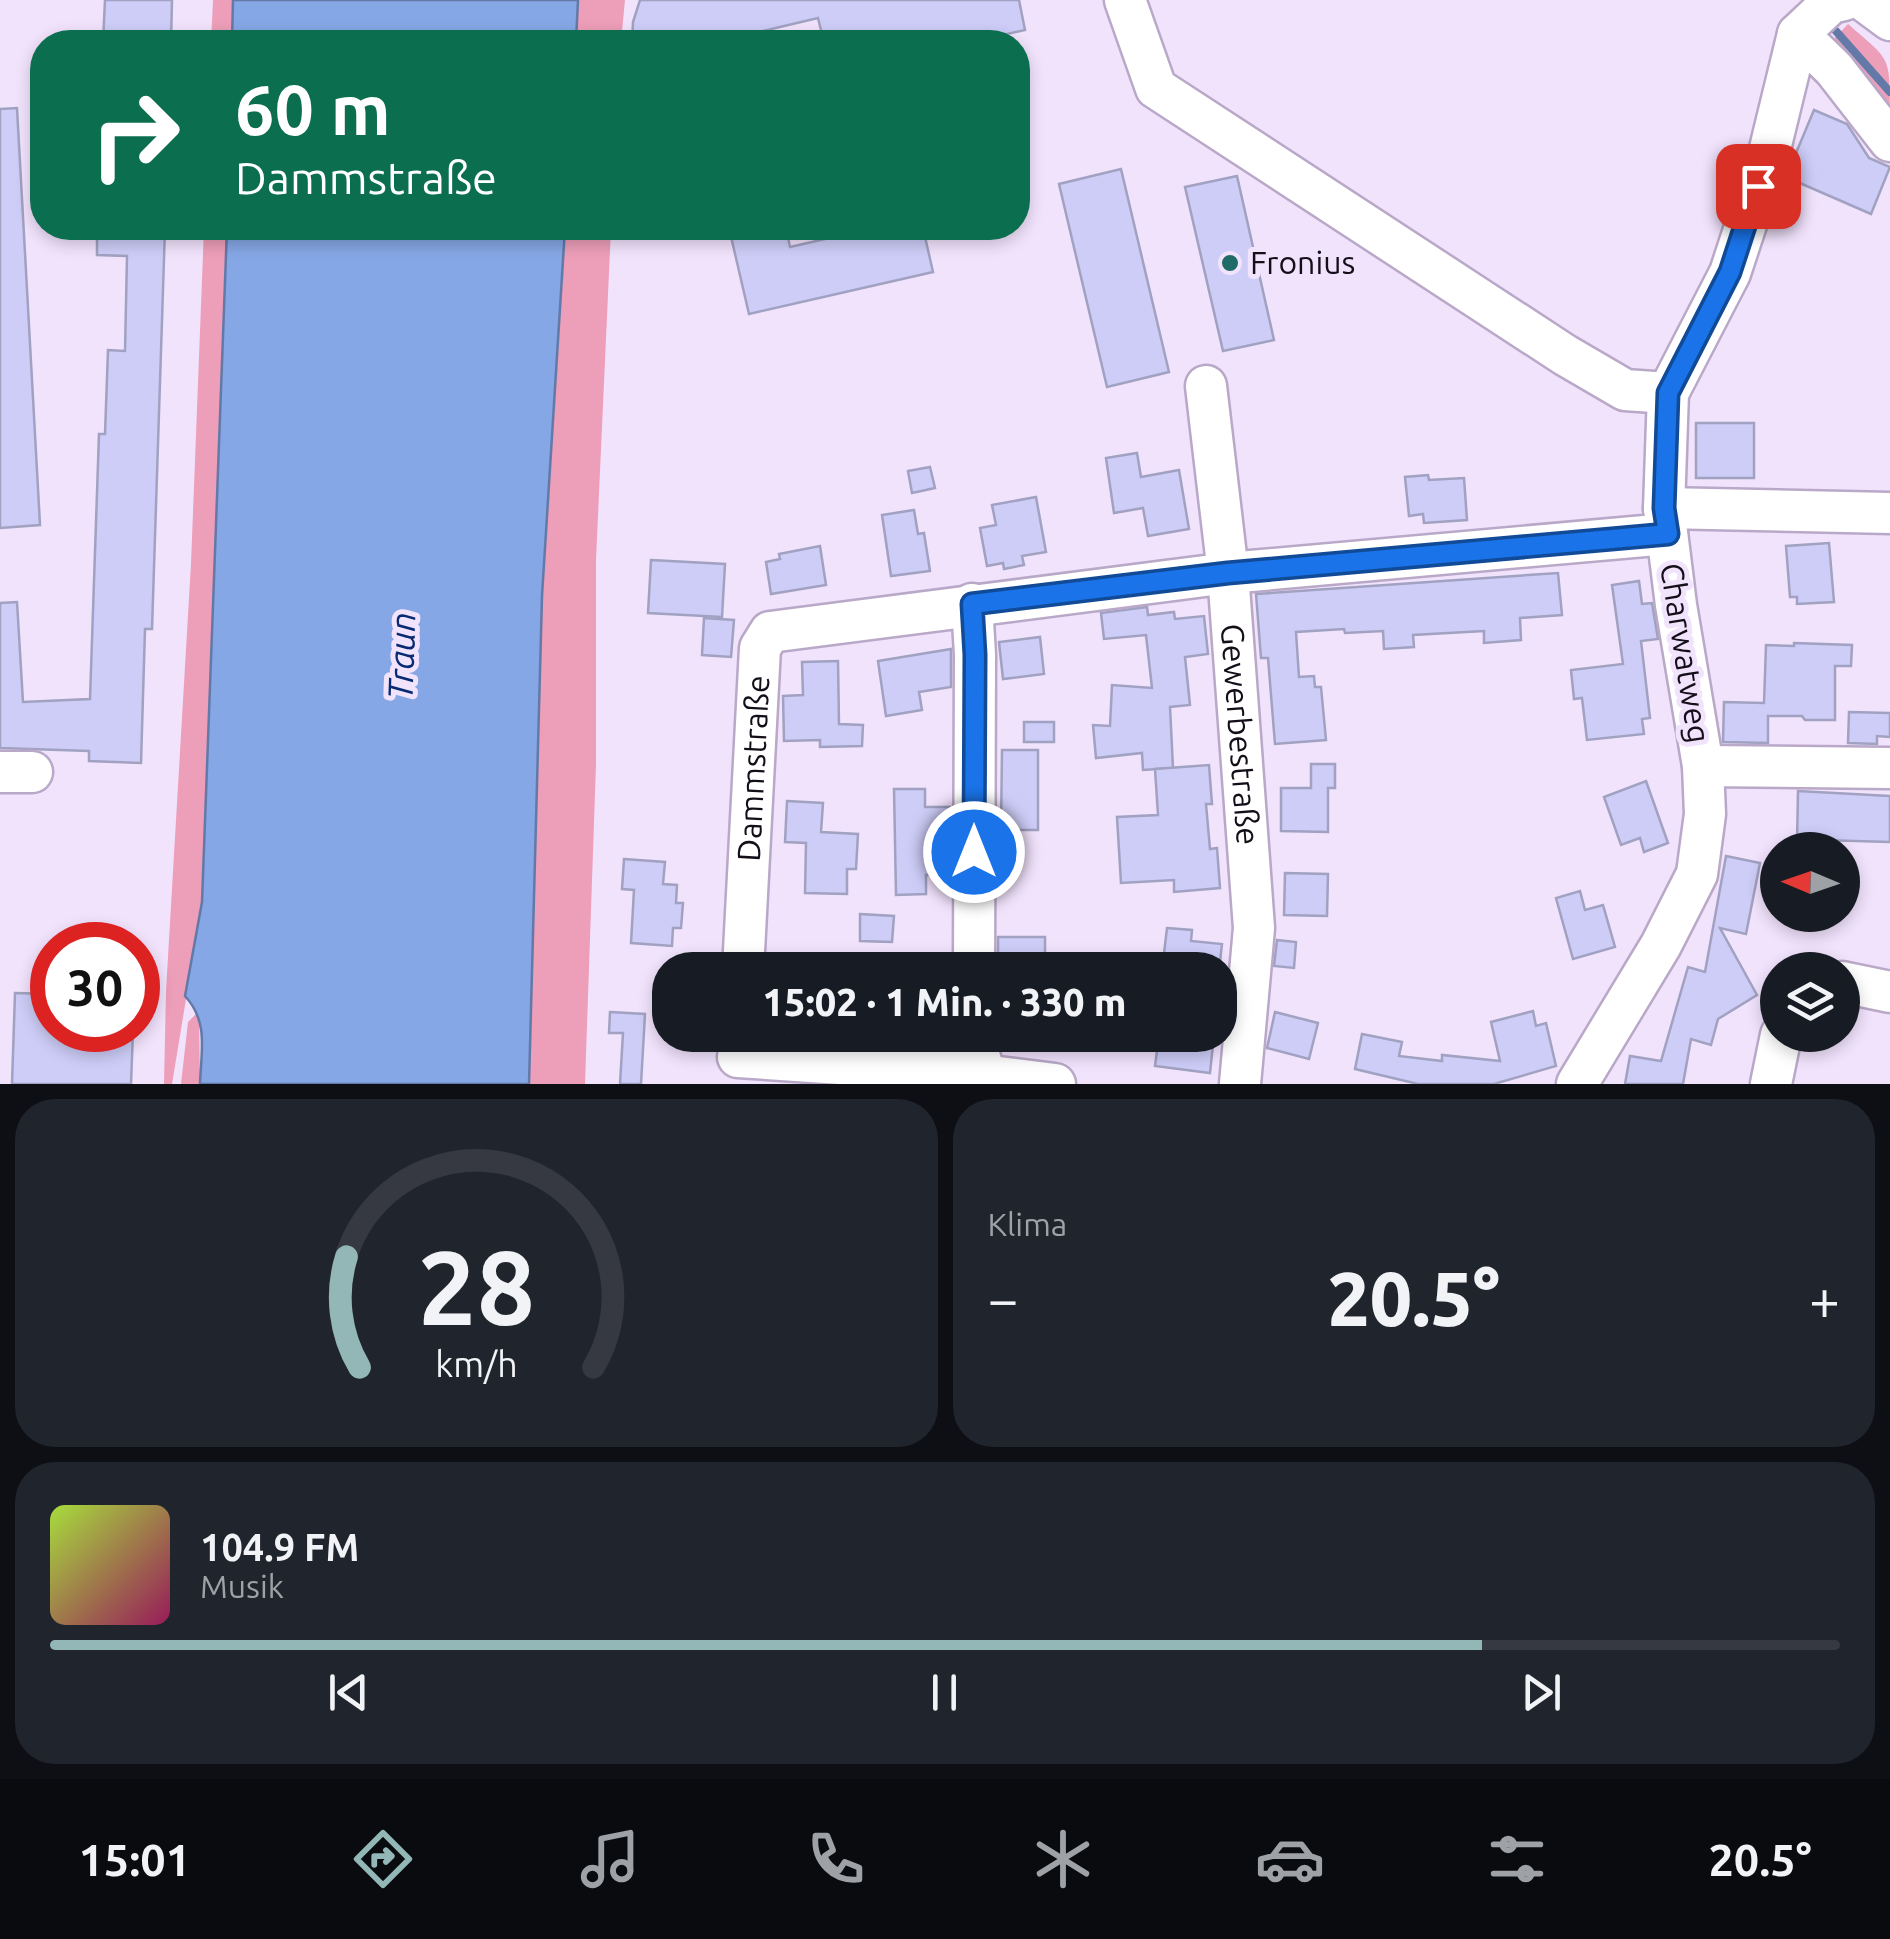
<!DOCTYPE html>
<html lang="de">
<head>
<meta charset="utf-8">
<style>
  :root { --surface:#171b24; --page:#20242c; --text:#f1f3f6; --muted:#9ea1a6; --line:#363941; --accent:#93b6b6 }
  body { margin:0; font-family:Ubuntu,sans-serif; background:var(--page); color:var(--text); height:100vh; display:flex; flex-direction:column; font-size:38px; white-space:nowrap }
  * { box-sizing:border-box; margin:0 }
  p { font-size:32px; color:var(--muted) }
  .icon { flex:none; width:55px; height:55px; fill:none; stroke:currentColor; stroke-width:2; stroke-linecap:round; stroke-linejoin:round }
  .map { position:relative; height:1084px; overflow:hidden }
  .panel { display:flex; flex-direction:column; gap:15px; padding:15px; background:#0d0f14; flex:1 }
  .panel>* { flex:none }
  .guide { position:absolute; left:30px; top:30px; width:1000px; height:210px; border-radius:40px; box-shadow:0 5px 15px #0003; background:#0b6e4f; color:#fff; overflow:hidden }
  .needle { width:65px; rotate:272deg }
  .fabs { position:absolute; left:1760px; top:832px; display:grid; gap:20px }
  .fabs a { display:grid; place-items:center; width:100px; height:100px; border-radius:50%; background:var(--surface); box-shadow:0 5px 15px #0003; font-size:50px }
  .speed { position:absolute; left:30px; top:922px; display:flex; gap:20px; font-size:50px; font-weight:700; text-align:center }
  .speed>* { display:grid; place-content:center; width:130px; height:130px; border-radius:50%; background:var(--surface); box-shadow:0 5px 15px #0003; line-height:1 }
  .speed .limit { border:15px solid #d22; background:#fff; color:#111 }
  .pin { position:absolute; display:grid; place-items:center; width:85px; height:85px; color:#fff; margin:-42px; border-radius:20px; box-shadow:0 5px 15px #0006 }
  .me { position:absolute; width:110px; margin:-55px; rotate:0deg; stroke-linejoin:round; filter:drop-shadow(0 0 8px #0008) }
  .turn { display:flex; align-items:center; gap:35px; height:210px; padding:0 40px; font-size:45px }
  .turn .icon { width:130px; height:130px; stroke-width:2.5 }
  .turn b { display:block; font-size:70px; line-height:85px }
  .big { font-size:75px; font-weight:800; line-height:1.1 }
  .panel .tile { flex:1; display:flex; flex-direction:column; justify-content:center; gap:15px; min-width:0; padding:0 35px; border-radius:40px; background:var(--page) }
  .panel .dial { align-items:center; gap:0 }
  .dial svg { height:260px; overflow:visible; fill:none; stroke:var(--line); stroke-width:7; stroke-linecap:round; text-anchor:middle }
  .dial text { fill:var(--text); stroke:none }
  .song { display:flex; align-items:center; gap:30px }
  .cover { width:120px; height:120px; border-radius:15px; background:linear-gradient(135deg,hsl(80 70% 55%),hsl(330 70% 35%)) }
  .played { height:10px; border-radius:5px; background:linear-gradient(90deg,var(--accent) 80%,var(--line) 80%) }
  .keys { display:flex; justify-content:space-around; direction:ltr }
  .heat { display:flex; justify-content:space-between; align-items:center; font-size:55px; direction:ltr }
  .panel .tiles { flex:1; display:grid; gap:15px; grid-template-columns:1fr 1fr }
  .tile:last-child { grid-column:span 2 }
  .trip { position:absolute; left:652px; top:952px; width:585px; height:100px; border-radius:40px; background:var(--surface); box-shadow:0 5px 15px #0003; font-weight:800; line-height:100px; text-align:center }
  .dock { display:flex; height:160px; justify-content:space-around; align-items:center; background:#090b0e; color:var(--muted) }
  .dock .icon { width:70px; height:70px }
  .dock .active { color:var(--accent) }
  .dock b { font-size:45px; color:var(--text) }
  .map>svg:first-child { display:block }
  .green { fill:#ed9eb9 }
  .water { fill:#85a7e5; stroke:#6379a8; stroke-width:2.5 }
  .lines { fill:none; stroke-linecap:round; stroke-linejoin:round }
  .stream { stroke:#6379a8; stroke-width:8 }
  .building { fill:#cecdf8; stroke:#a1a1c1; stroke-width:2.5 }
  .minor-casing { stroke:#b9a8c7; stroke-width:45 }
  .minor { stroke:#fff; stroke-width:40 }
  .route-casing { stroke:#114b97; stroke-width:25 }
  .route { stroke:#1a73e8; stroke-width:18 }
  .poi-dot { fill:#206b68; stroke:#f2e3fd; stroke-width:4 }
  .labels { text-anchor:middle; stroke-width:10; stroke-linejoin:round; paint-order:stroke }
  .poi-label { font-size:32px; fill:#140e19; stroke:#f2e3fd; text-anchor:start }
  .street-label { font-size:32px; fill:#140e19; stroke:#f2e3fd }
  .water-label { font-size:35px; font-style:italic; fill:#072a70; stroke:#f2e3fd }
</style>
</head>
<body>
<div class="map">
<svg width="1890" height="1084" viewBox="0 0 1890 1084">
  <rect width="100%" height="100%" fill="#f2e3fd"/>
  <!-- green -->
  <g class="green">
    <path d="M213 0H233L232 42H211Z"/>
    <path d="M578 0H625L621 42H576Z"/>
    <path d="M1848 24C1890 61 1890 54 1890 112L1830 43Z"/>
    <path d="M204 228H227L202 902 172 1084H164L166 991 191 564Z"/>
    <path d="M565 228H611L596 560V764L585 1084H529L542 596Z"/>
    <path d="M199 1011 200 1084H181L188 1022Z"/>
  </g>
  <!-- water -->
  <g class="water">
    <path d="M233 0H578L576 42H232Z"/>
    <path d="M227 228H565L542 596 529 1084H200C201 1051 209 1022 185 996L202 902Z"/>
  </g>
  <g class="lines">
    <!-- stream -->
    <path class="stream" d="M1827 21 1890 92"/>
  </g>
  <!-- building -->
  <g class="building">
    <path d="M105 0H172L171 42H103Z"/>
    <path d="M640 0H1019L1025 30 972 42H824L818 18 742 36 743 42H632L633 22Z"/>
    <path d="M17 108 40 525 0 528V109Z"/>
    <path d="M1814 110 1847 124 1869 158 1890 167 1871 214 1786 177Z"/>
    <path d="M1121 169 1169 372 1107 387 1059 184Z"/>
    <path d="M1237 176 1274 340 1223 351 1185 187Z"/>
    <path d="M97 228H165L152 629H145L141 763 89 761V751L0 748V603L17 602 23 702 90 699 99 434H105L108 350 125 351 127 256 97 255Z"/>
    <path d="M729 228H786L790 247 873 228H923L933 272 749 314Z"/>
    <rect x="1696" y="423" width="58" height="55"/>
    <path d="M1137 453 1141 477 1179 470 1189 529 1148 536 1143 508 1114 513 1106 458Z"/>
    <path d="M930 467 935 488 912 493 908 471Z"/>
    <path d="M1428 475 1429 480 1464 478 1467 520 1424 523 1423 514 1409 516 1405 477Z"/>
    <path d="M1036 497 1046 552 1022 556 1024 565 1004 569 1003 563 987 566 980 528 996 525 992 505Z"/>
    <path d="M914 510 918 534 924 533 930 571 891 576 882 515Z"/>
    <path d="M1829 543 1834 602 1797 604V597H1790L1786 546Z"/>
    <path d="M820 546 826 585 771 594 766 562 780 559 779 554Z"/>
    <path d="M651 560 725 564 722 617 648 613Z"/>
    <path d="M1558 573 1562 615 1520 618 1521 640 1484 643V631L1413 635 1414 647 1384 649 1383 631 1345 633 1344 629 1296 632 1299 677 1314 676 1315 687H1321L1326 740 1275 744 1268 658H1261L1256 594Z"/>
    <path d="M1639 581 1642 604 1652 603 1658 639 1641 641 1650 718 1642 719 1644 734 1587 740 1582 698 1574 699 1571 670 1623 664 1612 585Z"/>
    <path d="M1147 607 1148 615 1174 612 1175 619 1204 616 1208 654 1185 657 1190 705 1170 707 1173 768 1143 770 1142 753 1096 758 1093 725 1110 726 1112 685 1152 688 1146 635 1104 639 1101 613Z"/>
    <path d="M704 618 734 620 731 657 702 655Z"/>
    <path d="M1040 637 1044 674 1003 679 999 642Z"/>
    <path d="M1794 643 1852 645 1851 666H1835V720H1805L1802 716H1768V743L1723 742 1724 702 1764 703 1766 645 1794 646Z"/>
    <path d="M951 649V687L919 692 922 710 886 716 878 661Z"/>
    <path d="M838 661 839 724 863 725 862 746 820 747V740L784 741 783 696 803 695 802 662Z"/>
    <path d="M1849 712 1890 713V737L1877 736V744L1848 743Z"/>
    <rect x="1024" y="722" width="30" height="20"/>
    <path d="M1002 750H1038V830H1001Z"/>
    <path d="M1311 764H1335V788H1328V832L1281 831V788H1311Z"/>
    <path d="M1209 765 1212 804H1206L1210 849 1217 848 1220 888 1174 892V880L1121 883 1117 817 1158 815 1155 769Z"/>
    <path d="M1646 781 1668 843 1644 852 1640 838 1621 845 1604 797Z"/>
    <path d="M894 789H925V807H950L951 874 926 875V894L896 895Z"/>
    <path d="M1798 791 1890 796V842L1821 840V844L1797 843Z"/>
    <path d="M787 801 823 803 821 832 858 834 856 869H847V894L805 893 806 843 785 842Z"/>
    <path d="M1726 856 1760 863 1746 934 1720 928 1757 995 1718 1019 1711 1045 1691 1039 1683 1084H1625L1630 1056 1661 1061 1688 967 1705 972Z"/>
    <path d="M624 859 665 862 663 884 677 885 676 903H683L681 928H673L672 946 631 943 634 890 622 889Z"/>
    <path d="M1285 873 1328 874 1327 916 1284 915Z"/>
    <path d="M1580 891 1585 910 1603 905 1615 947 1573 959 1556 898Z"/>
    <path d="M860 914 894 916 892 942 860 941Z"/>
    <path d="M1167 928 1192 930 1191 941 1222 944 1219 970H1162Z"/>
    <rect x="998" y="937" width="47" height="33"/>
    <path d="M1277 940 1296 942 1294 968 1274 966Z"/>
    <path d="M15 993 52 994V1030H133L131 1084H12Z"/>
    <path d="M1533 1011 1536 1026 1546 1023 1556 1066 1494 1084H1418L1355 1069 1362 1034 1402 1042 1399 1056 1442 1061V1055L1500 1061 1491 1022Z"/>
    <path d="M610 1012 645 1014 641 1084H620L623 1033H609Z"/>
    <path d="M1275 1012 1318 1023 1309 1059 1267 1048Z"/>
    <path d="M1159 1035H1214L1210 1073 1155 1066Z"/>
  </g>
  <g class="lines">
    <defs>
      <g id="minor">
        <path d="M1125 0 1156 88 1565 355 1625 390 1668 393"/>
        <path d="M1863 0 1890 20"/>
        <path d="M1798 34 1834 69 1890 141"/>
        <path id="s1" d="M1206 386 1228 573 1254 928 1240 1084"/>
        <path d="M1664 508 1890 513"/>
        <path d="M972 604 975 655 974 970"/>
        <path d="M1703 766 1890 768"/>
        <path d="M0 772H32"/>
        <path id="s2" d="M743 970 760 648 770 632 1228 573 1667 534"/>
        <path d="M1842 982 1890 992"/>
        <path d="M973 1035 988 1084"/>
        <path d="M738 1057 957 1072 1055 1084"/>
        <path d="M1577 1084 1661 945 1697 874 1705 814 1703 766 1676 605 1664 508 1668 393 1730 273 1768 157 1798 34 1831 3 1844 0"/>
        <path d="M1771 1084 1781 1035"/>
      </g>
    </defs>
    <!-- minor casing -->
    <use href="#minor" class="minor-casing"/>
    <!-- minor -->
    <use href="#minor" class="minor"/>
  </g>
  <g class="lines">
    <defs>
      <path id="route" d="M974 852 975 655 972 604 1228 573 1668 534 1664 508 1668 393 1730 272 1758 186"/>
    </defs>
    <!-- route casing -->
    <use href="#route" class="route-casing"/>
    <!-- route -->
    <use href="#route" class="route"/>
  </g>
  <!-- markers -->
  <circle class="poi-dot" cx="1230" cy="263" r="10"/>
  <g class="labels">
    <!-- poi labels -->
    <g class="poi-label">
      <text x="1250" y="274">Fronius</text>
    </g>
    <!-- street labels -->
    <g class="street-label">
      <text transform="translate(1685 653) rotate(81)" y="11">Charwatweg</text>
      <text dy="11" stroke="none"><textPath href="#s1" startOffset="350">Gewerbestraße</textPath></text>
      <text dy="11" stroke="none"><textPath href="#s2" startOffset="202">Dammstraße</textPath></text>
    </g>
    <!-- water labels -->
    <g class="water-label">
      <text transform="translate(402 656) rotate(-88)" y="12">Traun</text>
    </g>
  </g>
</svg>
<div class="fabs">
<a><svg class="needle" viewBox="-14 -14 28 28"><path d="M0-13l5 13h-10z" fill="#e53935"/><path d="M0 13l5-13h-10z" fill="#9ea1a6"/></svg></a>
<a><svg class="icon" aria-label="layers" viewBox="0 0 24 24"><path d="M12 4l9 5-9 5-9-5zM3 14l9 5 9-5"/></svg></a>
</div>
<div class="speed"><div class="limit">30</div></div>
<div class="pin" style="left:1758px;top:186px;background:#d93025"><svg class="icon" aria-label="arrive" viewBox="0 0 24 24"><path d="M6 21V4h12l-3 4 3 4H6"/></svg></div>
<svg class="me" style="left:974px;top:852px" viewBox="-20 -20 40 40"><circle r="17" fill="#1a73e8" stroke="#fff" stroke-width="3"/><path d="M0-11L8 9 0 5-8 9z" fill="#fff"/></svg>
<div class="trip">15:02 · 1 Min. · 330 m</div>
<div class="guide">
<div class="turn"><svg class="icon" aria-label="right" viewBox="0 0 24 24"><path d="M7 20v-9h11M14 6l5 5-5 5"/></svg><div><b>60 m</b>Dammstraße</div></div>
</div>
</div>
<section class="panel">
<div class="tiles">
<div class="tile dial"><svg viewBox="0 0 100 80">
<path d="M14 69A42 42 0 1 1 86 69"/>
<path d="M14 69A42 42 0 0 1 10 35" stroke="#93b6b6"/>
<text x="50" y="56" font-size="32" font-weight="700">28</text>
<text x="50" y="72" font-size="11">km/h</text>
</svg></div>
<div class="tile"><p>Klima</p>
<div class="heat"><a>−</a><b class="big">20.5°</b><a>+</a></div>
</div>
<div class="tile">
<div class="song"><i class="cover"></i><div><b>104.9 FM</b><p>Musik</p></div></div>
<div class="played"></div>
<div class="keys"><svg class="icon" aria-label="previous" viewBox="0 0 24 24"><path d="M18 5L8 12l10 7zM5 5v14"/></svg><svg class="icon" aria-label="pause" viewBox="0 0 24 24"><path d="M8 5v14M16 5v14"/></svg><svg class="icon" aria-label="next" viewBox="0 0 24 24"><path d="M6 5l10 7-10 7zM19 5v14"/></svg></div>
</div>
</div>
</section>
<nav class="dock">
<b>15:01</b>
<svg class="icon active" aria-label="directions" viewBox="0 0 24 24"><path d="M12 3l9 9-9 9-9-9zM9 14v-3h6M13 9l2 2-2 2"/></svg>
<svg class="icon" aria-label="music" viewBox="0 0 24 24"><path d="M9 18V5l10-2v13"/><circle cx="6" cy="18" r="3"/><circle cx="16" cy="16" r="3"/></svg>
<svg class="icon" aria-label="phone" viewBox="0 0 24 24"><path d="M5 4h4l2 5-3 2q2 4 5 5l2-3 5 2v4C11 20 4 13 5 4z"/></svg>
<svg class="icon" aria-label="climate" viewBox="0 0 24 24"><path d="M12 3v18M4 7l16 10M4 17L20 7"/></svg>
<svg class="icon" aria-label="car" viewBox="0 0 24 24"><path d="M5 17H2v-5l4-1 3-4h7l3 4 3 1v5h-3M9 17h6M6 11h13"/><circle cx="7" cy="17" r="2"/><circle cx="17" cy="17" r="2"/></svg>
<svg class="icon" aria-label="filters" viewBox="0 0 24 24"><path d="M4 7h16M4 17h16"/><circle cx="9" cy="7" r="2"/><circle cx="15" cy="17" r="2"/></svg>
<b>20.5°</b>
</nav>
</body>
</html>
